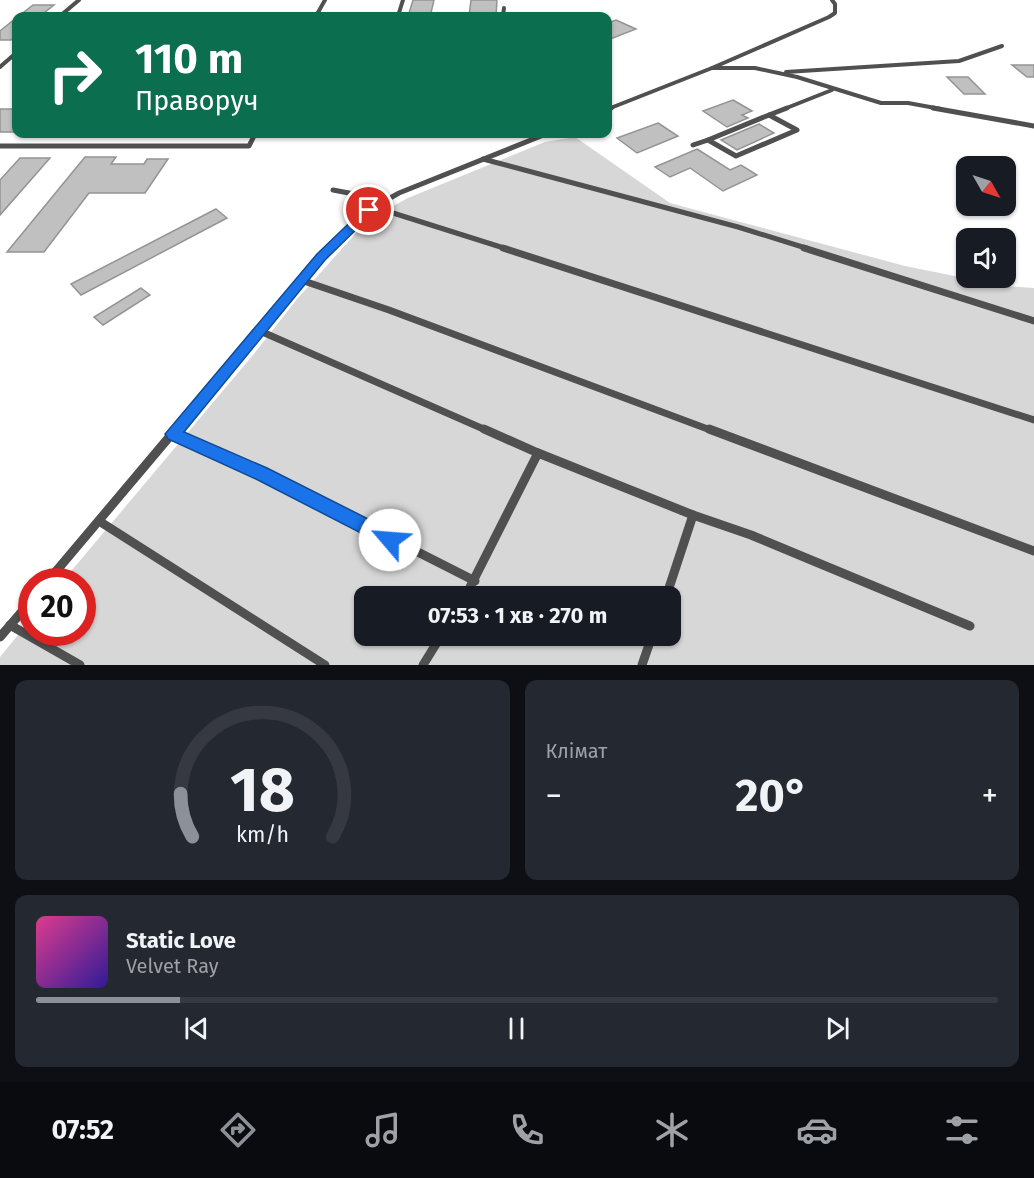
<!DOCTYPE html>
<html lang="uk">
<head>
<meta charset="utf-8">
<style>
  :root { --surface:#171b24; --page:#242831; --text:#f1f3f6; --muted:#9ea1a6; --line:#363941; --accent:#8c9099 }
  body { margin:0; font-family:"Fira Sans",sans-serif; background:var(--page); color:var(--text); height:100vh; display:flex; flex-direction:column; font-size:22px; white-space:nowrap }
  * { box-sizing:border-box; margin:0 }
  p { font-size:20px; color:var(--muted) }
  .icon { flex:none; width:33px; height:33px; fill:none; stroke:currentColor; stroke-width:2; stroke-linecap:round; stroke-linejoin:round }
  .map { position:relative; height:665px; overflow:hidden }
  .side { display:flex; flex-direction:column; gap:15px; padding:15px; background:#0d0f14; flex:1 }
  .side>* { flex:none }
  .hud { position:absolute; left:12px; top:12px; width:600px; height:126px; border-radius:12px; box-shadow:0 2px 4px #0004; background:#0b6e4f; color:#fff; overflow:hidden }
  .needle { width:39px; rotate:129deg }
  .controls { position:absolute; left:956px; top:156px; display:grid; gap:12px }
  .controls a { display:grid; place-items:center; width:60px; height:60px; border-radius:12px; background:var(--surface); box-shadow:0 2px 4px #0004; font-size:30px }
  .speed { position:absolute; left:18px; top:568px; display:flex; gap:12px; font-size:30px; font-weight:700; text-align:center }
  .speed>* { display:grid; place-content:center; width:78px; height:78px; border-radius:50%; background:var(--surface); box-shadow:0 2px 4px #0004; line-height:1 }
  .speed .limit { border:9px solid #d22; background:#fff; color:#111 }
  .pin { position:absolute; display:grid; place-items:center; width:51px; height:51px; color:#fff; margin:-26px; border:3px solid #fff; border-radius:50%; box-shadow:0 2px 6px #0007 }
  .me { position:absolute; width:66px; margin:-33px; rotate:297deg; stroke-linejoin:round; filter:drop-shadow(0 0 4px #0008) }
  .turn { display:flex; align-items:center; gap:21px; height:126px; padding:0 24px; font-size:27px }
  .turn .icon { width:78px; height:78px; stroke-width:2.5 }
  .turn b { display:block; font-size:42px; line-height:51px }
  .big { font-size:45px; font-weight:700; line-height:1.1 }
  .side .widget { flex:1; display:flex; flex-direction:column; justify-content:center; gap:9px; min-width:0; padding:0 21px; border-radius:12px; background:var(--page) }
  .side .dial { align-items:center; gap:0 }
  .dial svg { height:156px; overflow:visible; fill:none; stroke:var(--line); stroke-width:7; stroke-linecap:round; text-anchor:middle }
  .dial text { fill:var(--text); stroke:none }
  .song { display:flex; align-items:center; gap:18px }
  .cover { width:72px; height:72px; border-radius:9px; background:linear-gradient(135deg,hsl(330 70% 55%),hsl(250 70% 35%)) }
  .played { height:6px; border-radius:3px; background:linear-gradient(90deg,var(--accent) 15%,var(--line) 15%) }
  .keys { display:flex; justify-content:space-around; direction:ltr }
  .heat { display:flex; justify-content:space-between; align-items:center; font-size:33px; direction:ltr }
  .side .tiles { flex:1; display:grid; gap:15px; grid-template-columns:1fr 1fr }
  .widget:last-child { grid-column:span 2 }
  .trip { position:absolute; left:354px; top:586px; width:327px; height:60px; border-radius:12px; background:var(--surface); box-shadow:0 2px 4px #0004; font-weight:700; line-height:60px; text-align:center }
  .tab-bar { display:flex; height:96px; justify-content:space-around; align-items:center; background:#090b0e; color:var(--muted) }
  .tab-bar .icon { width:42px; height:42px }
  .tab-bar .active { color:var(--accent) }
  .tab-bar b { font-size:27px; color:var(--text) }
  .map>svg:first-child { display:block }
  .green { fill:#d7d7d7; fill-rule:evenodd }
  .building { fill:#c0c0c0; stroke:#949494; stroke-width:1.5 }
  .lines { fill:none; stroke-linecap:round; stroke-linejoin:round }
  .service-far3 { stroke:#505050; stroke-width:4 }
  .service-far2 { stroke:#505050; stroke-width:5 }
  .service-far1 { stroke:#505050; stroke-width:7 }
  .service { stroke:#505050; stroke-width:9 }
  .route { fill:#1a73e8; stroke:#114b97; stroke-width:1.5 }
</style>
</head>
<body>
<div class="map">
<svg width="1034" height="665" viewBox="0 0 1034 665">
  <rect width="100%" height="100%" fill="#fff"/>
  <!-- green -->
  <path class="green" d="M575 137 670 203 905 266 1004 286 1034 288V665H0V657L31 619 32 633H82V582H62L253 355 297 299 357 232 375 216 408 198 545 142ZM364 597H670V636H364Z"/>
  <!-- building -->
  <g class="building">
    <path d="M413 0H434L431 13H409Z"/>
    <path d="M471 0H497L496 16H469Z"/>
    <path d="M33 5H54L40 16H19Z"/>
    <path d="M16 18V36L11 40H0V31Z"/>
    <path d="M616 20 636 29 608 40V23Z"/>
    <path d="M1012 65H1034V77H1027Z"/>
    <path d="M947 77H968L985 94H964Z"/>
    <path d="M733 100 752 111 742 115 748 118 727 127 703 111Z"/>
    <rect x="0" y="109" width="16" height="23"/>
    <path d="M658 123 678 136 637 153 617 138Z"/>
    <path d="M759 124 774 133 737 150 721 140Z"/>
    <path d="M697 149 730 170 741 165 757 175 723 191 690 168 670 177 655 167Z"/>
    <path d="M85 157H116L111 164H144L147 159H168L145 193H89L44 252H7Z"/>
    <path d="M20 158H50L0 215V180Z"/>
    <path d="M216 209 227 218 81 295 71 284Z"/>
    <path d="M141 288 150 295 103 325 94 317Z"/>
  </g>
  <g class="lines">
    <!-- service-far3 -->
    <g class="service-far3">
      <path d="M60 16 79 0"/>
      <path d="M316 16 325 0"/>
      <path d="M398 16 403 0"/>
      <path d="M503 16 504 8"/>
      <path d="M0 67 16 53"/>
      <path d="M712 68H755L797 77 881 103H908L941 109"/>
      <path d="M786 72 959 61 1002 46"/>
      <path d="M608 109 712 68 829 17 835 13V4L832 0"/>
      <path d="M784 109 832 90"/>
    </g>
    <!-- service-far2 -->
    <g class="service-far2">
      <path d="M933 108 1034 126"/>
      <path d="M608 109 611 108"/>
      <path d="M708 140 769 115"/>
      <path d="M693 145 708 140 736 156 797 130 769 115 787 108"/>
      <path d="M0 146H249L255 134"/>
      <path d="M483 159 738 227 809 249"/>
      <path d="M333 190 354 194 369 210"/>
      <path d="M374 207 507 249"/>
      <path d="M329 249 369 210 399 193 546 134"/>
    </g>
    <!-- service-far1 -->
    <g class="service-far1">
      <path d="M503 248 1034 420"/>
      <path d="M804 248 1034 321"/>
      <path d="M301 280 389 310 713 431"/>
      <path d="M260 331 488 431"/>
      <path d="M174 431 330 248"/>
    </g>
    <!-- service -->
    <g class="service">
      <path d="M484 429 538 453"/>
      <path d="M709 429 1034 551"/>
      <path d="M173 434 262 473 475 581"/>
      <path d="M99 521 325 665"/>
      <path d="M47 582 176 429"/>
      <path d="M465 597 538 453 693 515"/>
      <path d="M666 597 693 515 751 535 970 626"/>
      <path d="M10 625 80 665"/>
      <path d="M0 637 32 600"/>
      <path d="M423 665 441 636"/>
      <path d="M642 665 652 636"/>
    </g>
  </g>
  <!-- route -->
  <path class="route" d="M369 207 373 208V213L325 260 184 432 267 468 396 533 399 540 396 546 390 548 256 479 168 439 165 434 317 254 365 208Z"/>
</svg>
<div class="controls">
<a><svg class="needle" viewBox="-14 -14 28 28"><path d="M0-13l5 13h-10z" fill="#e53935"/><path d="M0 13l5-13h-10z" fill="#9ea1a6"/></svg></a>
<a><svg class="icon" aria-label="sound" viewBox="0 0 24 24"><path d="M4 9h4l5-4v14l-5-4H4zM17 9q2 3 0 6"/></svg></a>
</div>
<div class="speed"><div class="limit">20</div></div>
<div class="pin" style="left:369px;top:210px;background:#d93025"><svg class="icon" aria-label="arrive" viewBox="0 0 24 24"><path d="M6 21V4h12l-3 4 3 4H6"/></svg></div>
<svg class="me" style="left:390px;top:540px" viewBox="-20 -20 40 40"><circle r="19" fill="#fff"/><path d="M0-13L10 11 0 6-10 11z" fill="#1a73e8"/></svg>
<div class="trip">07:53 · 1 хв · 270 m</div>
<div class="hud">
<div class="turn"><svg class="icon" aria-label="right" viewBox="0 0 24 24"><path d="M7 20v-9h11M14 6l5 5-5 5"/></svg><div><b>110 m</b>Праворуч</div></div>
</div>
</div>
<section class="side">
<div class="tiles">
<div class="widget dial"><svg viewBox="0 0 100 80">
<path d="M14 69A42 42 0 1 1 86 69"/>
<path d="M14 69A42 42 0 0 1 8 47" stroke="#8c9099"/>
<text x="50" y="56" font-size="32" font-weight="700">18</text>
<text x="50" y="72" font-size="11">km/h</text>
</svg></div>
<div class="widget"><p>Клімат</p>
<div class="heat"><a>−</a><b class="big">20°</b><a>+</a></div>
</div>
<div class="widget">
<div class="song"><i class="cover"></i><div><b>Static Love</b><p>Velvet Ray</p></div></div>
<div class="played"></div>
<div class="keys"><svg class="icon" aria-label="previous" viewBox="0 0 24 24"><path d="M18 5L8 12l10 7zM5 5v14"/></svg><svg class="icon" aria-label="pause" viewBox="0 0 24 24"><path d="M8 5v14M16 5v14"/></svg><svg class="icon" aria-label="next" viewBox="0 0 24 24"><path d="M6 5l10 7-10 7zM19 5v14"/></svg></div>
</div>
</div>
</section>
<nav class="tab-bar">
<b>07:52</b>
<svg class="icon active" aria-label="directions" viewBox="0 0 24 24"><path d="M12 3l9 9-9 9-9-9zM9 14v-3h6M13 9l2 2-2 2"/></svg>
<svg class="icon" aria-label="music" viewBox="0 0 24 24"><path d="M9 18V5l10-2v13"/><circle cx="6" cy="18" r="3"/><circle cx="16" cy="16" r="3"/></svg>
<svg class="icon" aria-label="phone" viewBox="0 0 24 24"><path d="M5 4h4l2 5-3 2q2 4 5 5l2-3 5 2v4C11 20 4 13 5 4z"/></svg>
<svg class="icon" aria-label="climate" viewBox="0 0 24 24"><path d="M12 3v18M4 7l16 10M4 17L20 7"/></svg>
<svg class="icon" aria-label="car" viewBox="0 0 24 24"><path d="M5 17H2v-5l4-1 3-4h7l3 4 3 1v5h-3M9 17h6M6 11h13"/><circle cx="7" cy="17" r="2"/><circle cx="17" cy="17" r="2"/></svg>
<svg class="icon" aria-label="filters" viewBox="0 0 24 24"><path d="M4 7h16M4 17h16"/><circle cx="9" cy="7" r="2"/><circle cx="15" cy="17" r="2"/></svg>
</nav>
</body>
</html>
